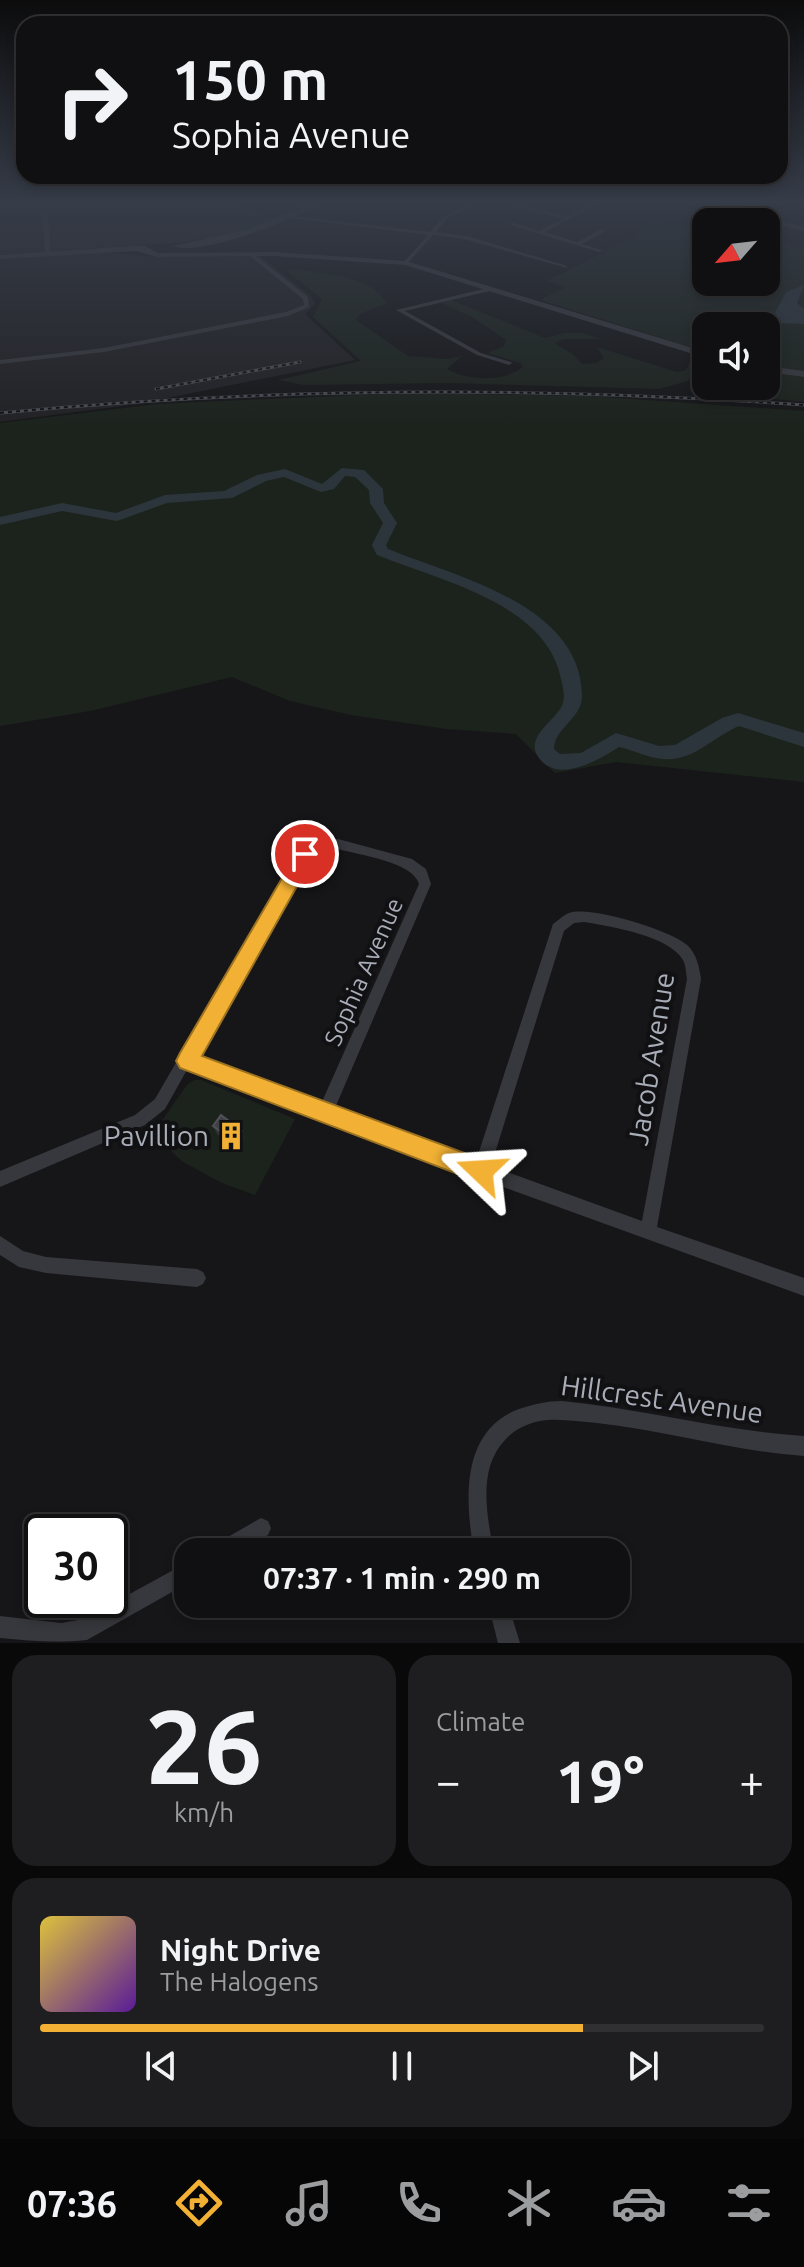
<!DOCTYPE html>
<html lang="en">
<head>
<meta charset="utf-8">
<style>
  :root { --surface:#101012; --page:#1e1e20; --text:#f1f3f6; --muted:#9c9d9f; --line:#303032; --accent:#f2b134 }
  body { margin:0; font-family:Ubuntu,sans-serif; background:var(--page); color:var(--text); height:100vh; display:flex; flex-direction:column; font-size:30px; white-space:nowrap }
  * { box-sizing:border-box; margin:0 }
  p { font-size:26px; color:var(--muted) }
  .icon { flex:none; width:44px; height:44px; fill:none; stroke:currentColor; stroke-width:2; stroke-linecap:round; stroke-linejoin:round }
  .map { position:relative; height:1643px; overflow:hidden }
  .details { display:flex; flex-direction:column; gap:12px; padding:12px; background:#09090a; flex:1 }
  .details>* { flex:none }
  .top-card { position:absolute; left:16px; top:16px; width:772px; height:168px; border-radius:24px; box-shadow:0 4px 12px #0003,0 0 0 2px var(--line); background:#101012; color:var(--text); overflow:hidden }
  .needle { width:52px; rotate:242deg }
  .buttons { position:absolute; left:692px; top:208px; display:grid; gap:16px }
  .buttons a { display:grid; place-items:center; width:88px; height:88px; border-radius:16px; background:var(--surface); box-shadow:0 4px 12px #0003,0 0 0 2px var(--line); font-size:40px }
  .speed { position:absolute; left:24px; top:1514px; display:flex; gap:16px; font-size:40px; font-weight:700; text-align:center }
  .speed>* { display:grid; place-content:center; width:104px; height:104px; border-radius:50%; background:var(--surface); box-shadow:0 4px 12px #0003,0 0 0 2px var(--line); line-height:1 }
  .speed .limit { border:4px solid #111; border-radius:12px; background:#fff; color:#111 }
  .pin { position:absolute; display:grid; place-items:center; width:68px; height:68px; color:#fff; margin:-34px; border:4px solid #fff; border-radius:50%; box-shadow:0 2px 8px #0007 }
  .me { position:absolute; width:88px; margin:-44px; rotate:290deg; stroke-linejoin:round; filter:drop-shadow(0 0 6px #0008) }
  .turn { display:flex; align-items:center; gap:28px; height:168px; padding:0 24px; font-size:36px }
  .turn .icon { width:104px; height:104px; stroke-width:2.5 }
  .turn b { display:block; font-size:56px; line-height:68px }
  .big { font-size:60px; font-weight:700; line-height:1.1 }
  .details .widget { flex:1; display:flex; flex-direction:column; justify-content:center; gap:12px; min-width:0; padding:0 28px; border-radius:24px; background:var(--page) }
  .details .dial { align-items:center; gap:0 }
  .dial b { font-size:104px; line-height:1 }
  .song { display:flex; align-items:center; gap:24px }
  .cover { width:96px; height:96px; border-radius:12px; background:linear-gradient(135deg,hsl(50 70% 55%),hsl(270 70% 35%)) }
  .played { height:8px; border-radius:4px; background:linear-gradient(90deg,var(--accent) 75%,var(--line) 75%) }
  .keys { display:flex; justify-content:space-around; direction:ltr }
  .heat { display:flex; justify-content:space-between; align-items:center; font-size:44px; direction:ltr }
  .details .tiles { flex:1; display:grid; gap:12px; grid-template-columns:1fr 1fr }
  .widget:last-child { grid-column:span 2 }
  .trip { position:absolute; left:174px; top:1538px; width:456px; height:80px; border-radius:24px; background:var(--surface); box-shadow:0 4px 12px #0003,0 0 0 2px var(--line); font-weight:700; line-height:80px; text-align:center }
  .tab-bar { display:flex; height:128px; justify-content:space-around; align-items:center; background:#060607; color:var(--muted) }
  .tab-bar .icon { width:56px; height:56px }
  .tab-bar .on { color:var(--accent) }
  .tab-bar b { font-size:36px; color:var(--text) }
  .map>svg:first-child { display:block }
  .built { fill:#222225 }
  .green { fill:#1c231d }
  .water { fill:#2c353c }
  .lines { fill:none; stroke-linecap:round; stroke-linejoin:round }
  .river { fill:#2c353c; fill-rule:evenodd }
  .minor { fill:#37383d; fill-rule:evenodd }
  .tertiary { fill:#37383d; fill-rule:evenodd }
  .rail-casing { stroke:#4a4c52; stroke-width:3 }
  .rail { stroke:#111113; stroke-width:2; stroke-dasharray:4; stroke-linecap:butt }
  .wall { fill:#323236 }
  .shaded-wall { fill:#212124 }
  .building { fill:#3f3f44; stroke:#4f5156; stroke-width:2 }
  .route { fill:#f2b134; stroke:#9d7322; stroke-width:2 }
  .labels { text-anchor:middle; stroke-width:8; stroke-linejoin:round; paint-order:stroke }
  .street-label { font-size:24px; fill:#a8adb8; stroke:#111113 }
  .near-street-label { font-size:28px; fill:#a8adb8; stroke:#111113 }
  .near-poi-label { font-size:28px; fill:#a8adb8; stroke:#111113; text-anchor:end }
</style>
</head>
<body>
<div class="map">
<svg width="804" height="1643" viewBox="0 0 804 1643">
  <rect width="100%" height="100%" fill="#161618"/>
  <!-- built -->
  <g class="built">
    <path d="M0 200H223L281 220 254 230 186 242 0 255Z"/>
    <path d="M100 252 154 257H261L311 296 315 304 305 314 355 360 138 404 0 422V259Z"/>
  </g>
  <!-- green -->
  <g class="green">
    <path d="M656 222 706 228V282H766V239L804 249V372L766 367V326H706V352L540 300 566 287 547 281 636 236Z"/>
    <path d="M296 269C327 275 368 274 387 303L360 314 356 320 408 356 448 359 462 356 447 369C467 381 505 382 523 367L520 363 490 354 489 352 503 347 506 340 474 318 442 303 451 300 545 338 564 333H581L603 339H564L554 343 573 354 582 364 596 363 604 358 597 347 677 372 686 370 694 355 703 358 688 381 659 389 447 383 304 385 278 380 361 361 313 317 322 299 287 271Z"/>
    <path d="M766 372 804 377V402L756 397 760 386H766Z"/>
    <path d="M405 393 588 396 804 411V782L616 762 555 773 516 734 447 729 351 715 290 701 232 677 90 711 0 726V423L157 404Z"/>
    <path d="M194 1080H201L295 1119 255 1195 222 1183 183 1162 172 1152 161 1122 187 1085Z"/>
  </g>
  <!-- water -->
  <path class="water" d="M804 285 797 303 804 309V324L780 323 774 315 786 292Z"/>
  <g class="lines">
    <!-- river -->
    <path class="river" d="M342 468 364 470 383 489 384 503 397 523 386 545 388 549C456 577 581 604 582 696 582 719 554 728 554 749L560 754 581 753 616 733 659 746 675 745 722 718 738 713 804 733V747L739 726C713 737 693 762 663 759 648 758 633 750 619 747 599 760 555 786 537 755 526 735 558 719 563 703 565 695 563 687 561 679 547 603 438 580 377 555L372 545 383 523 370 503 369 490 355 477 345 476 334 489 321 492 284 477 266 481 232 498 167 503 117 521 62 511 0 525V517L62 503 116 513 165 495 224 491 257 475 285 469 322 484Z"/>
    <!-- minor -->
    <g class="minor">
      <path d="M22 200H28L48 212 50 253 45 252 42 213Z"/>
      <path d="M478 200H485L448 218 436 232 467 236 567 266V268L464 239 433 235 406 265 404 262 428 235 290 218 293 216 430 232 444 216Z"/>
      <path d="M491 200H501L567 216 598 200H605L545 232 577 242 600 230H604V232L582 244 604 251 599 252 510 225 512 222 539 231 563 219Z"/>
      <path d="M755 200H760L746 216H742Z"/>
      <path d="M252 253 308 297 309 307 288 316 104 352 0 364V360L104 348 286 312 304 305 303 299 250 256Z"/>
      <path d="M492 287 494 290 405 311 481 353 511 362 512 363 509 365 477 355 396 310Z"/>
      <path d="M338 839 412 859 426 869 431 884 335 1108 476 1161 553 924C558 921 563 915 569 913 590 905 670 930 687 945 697 954 699 967 701 979L657 1227 804 1278V1296L481 1179 188 1068 165 1109 145 1125 0 1187V1171L135 1115 155 1099 290 865 312 843ZM338 849C359 855 413 862 419 884L321 1104 195 1057 298 873 319 851ZM584 922C609 926 670 936 683 960 686 966 686 973 687 979L642 1221 491 1166 564 931 574 923Z"/>
      <path d="M0 1236 23 1251 46 1257 197 1269 203 1272 206 1278 203 1284 197 1287 46 1273 19 1267 0 1255Z"/>
      <path d="M562 1401C644 1409 723 1431 804 1436V1456C734 1451 667 1431 597 1423 581 1422 565 1419 548 1420 533 1421 515 1428 505 1440 477 1469 487 1517 494 1552H474C465 1501 460 1431 519 1409 534 1404 547 1401 562 1401Z"/>
      <path d="M261 1518 268 1521 271 1528 268 1535 240 1552H211L214 1545Z"/>
      <path d="M188 1562V1583L87 1640C57 1643 30 1641 0 1638V1616L61 1623 84 1619Z"/>
      <path d="M488 1604H508L520 1643H498Z"/>
    </g>
    <!-- tertiary -->
    <g class="tertiary">
      <path d="M317 200H326C299 218 202 257 173 246L250 229Z"/>
      <path d="M680 200H693L804 227V231Z"/>
      <path d="M133 246H145L158 253 274 252 406 261 706 352V358L405 265 274 256 157 257 136 251 0 259V255Z"/>
      <path d="M766 366 804 371V377L766 372Z"/>
    </g>
    <defs>
      <g id="rail">
        <path d="M156 389 300 362"/>
        <path d="M0 413C269 387 535 386 804 405"/>
      </g>
    </defs>
    <!-- rail casing -->
    <use href="#rail" class="rail-casing"/>
    <!-- rail -->
    <use href="#rail" class="rail"/>
  </g>
  <!-- wall -->
  <path class="wall" d="M213 1126 242 1131 245 1138 237 1149 217 1134Z"/>
  <!-- shaded-wall -->
  <path class="shaded-wall" d="M242 1131 245 1138 237 1149 234 1141Z"/>
  <!-- building -->
  <path class="building" d="M221 1115 242 1131 234 1141 213 1126Z"/>
  <!-- sky -->
  <linearGradient id="sky" x2="0" y2="1"><stop stop-color="#0c0c0d"/><stop offset="0.47" stop-color="#363c48"/><stop offset="1" stop-color="#363c48" stop-opacity="0"/></linearGradient>
  <rect width="804" height="430" fill="url(#sky)"/>
  <!-- route -->
  <path class="route" d="M305 847 312 849 315 854 202 1056 489 1162 493 1171 489 1179 481 1183 180 1068 176 1061 180 1053 299 849Z"/>
  <!-- icons -->
  <defs>
    <symbol id="building-bare" viewBox="-9 -9 18 18"><path d="M-4-6H4V6H1V3H-1V6H-4ZM-2.5-4.3h1.7v1.8h-1.7ZM.8-4.3h1.7v1.8H.8ZM-2.5-1h1.7V.8h-1.7ZM.8-1h1.7V.8H.8Z" fill="#f2b134" stroke="#111113" stroke-width="2.5" paint-order="stroke"/></symbol>
  </defs>
  <g fill-rule="evenodd">
    <use href="#building-bare" x="211" y="1116" width="40" height="40"/>
  </g>
  <g class="labels">
    <!-- street labels -->
    <g class="street-label">
      <text transform="translate(364 972) rotate(-66)" y="8">Sophia Avenue</text>
    </g>
    <!-- near-street labels -->
    <g class="near-street-label">
      <text transform="translate(651 1059) rotate(-81)" y="10">Jacob Avenue</text>
      <text transform="translate(662 1399) rotate(8)" y="10">Hillcrest Avenue</text>
    </g>
    <!-- near-poi labels -->
    <g class="near-poi-label">
      <text x="209" y="1146">Pavillion</text>
    </g>
  </g>
</svg>
<div class="buttons">
<a><svg class="needle" viewBox="-14 -14 28 28"><path d="M0-13l5 13h-10z" fill="#e53935"/><path d="M0 13l5-13h-10z" fill="#9c9d9f"/></svg></a>
<a><svg class="icon" aria-label="sound" viewBox="0 0 24 24"><path d="M4 9h4l5-4v14l-5-4H4zM17 9q2 3 0 6"/></svg></a>
</div>
<div class="speed"><div class="limit">30</div></div>
<div class="pin" style="left:305px;top:854px;background:#d93025"><svg class="icon" aria-label="arrive" viewBox="0 0 24 24"><path d="M6 21V4h12l-3 4 3 4H6"/></svg></div>
<svg class="me" style="left:481px;top:1171px" viewBox="-20 -20 40 40"><path d="M0-17L14 15 0 8-14 15z" fill="#f2b134" stroke="#fff" stroke-width="4"/></svg>
<div class="trip">07:37 · 1 min · 290 m</div>
<div class="top-card">
<div class="turn"><svg class="icon" aria-label="right" viewBox="0 0 24 24"><path d="M7 20v-9h11M14 6l5 5-5 5"/></svg><div><b>150 m</b>Sophia Avenue</div></div>
</div>
</div>
<section class="details">
<div class="tiles">
<div class="widget dial"><b>26</b><p>km/h</p></div>
<div class="widget"><p>Climate</p>
<div class="heat"><a>−</a><b class="big">19°</b><a>+</a></div>
</div>
<div class="widget">
<div class="song"><i class="cover"></i><div><b>Night Drive</b><p>The Halogens</p></div></div>
<div class="played"></div>
<div class="keys"><svg class="icon" aria-label="previous" viewBox="0 0 24 24"><path d="M18 5L8 12l10 7zM5 5v14"/></svg><svg class="icon" aria-label="pause" viewBox="0 0 24 24"><path d="M8 5v14M16 5v14"/></svg><svg class="icon" aria-label="next" viewBox="0 0 24 24"><path d="M6 5l10 7-10 7zM19 5v14"/></svg></div>
</div>
</div>
</section>
<nav class="tab-bar">
<b>07:36</b>
<svg class="icon on" aria-label="directions" viewBox="0 0 24 24"><path d="M12 3l9 9-9 9-9-9zM9 14v-3h6M13 9l2 2-2 2"/></svg>
<svg class="icon" aria-label="music" viewBox="0 0 24 24"><path d="M9 18V5l10-2v13"/><circle cx="6" cy="18" r="3"/><circle cx="16" cy="16" r="3"/></svg>
<svg class="icon" aria-label="phone" viewBox="0 0 24 24"><path d="M5 4h4l2 5-3 2q2 4 5 5l2-3 5 2v4C11 20 4 13 5 4z"/></svg>
<svg class="icon" aria-label="climate" viewBox="0 0 24 24"><path d="M12 3v18M4 7l16 10M4 17L20 7"/></svg>
<svg class="icon" aria-label="car" viewBox="0 0 24 24"><path d="M5 17H2v-5l4-1 3-4h7l3 4 3 1v5h-3M9 17h6M6 11h13"/><circle cx="7" cy="17" r="2"/><circle cx="17" cy="17" r="2"/></svg>
<svg class="icon" aria-label="filters" viewBox="0 0 24 24"><path d="M4 7h16M4 17h16"/><circle cx="9" cy="7" r="2"/><circle cx="15" cy="17" r="2"/></svg>
</nav>
</body>
</html>
